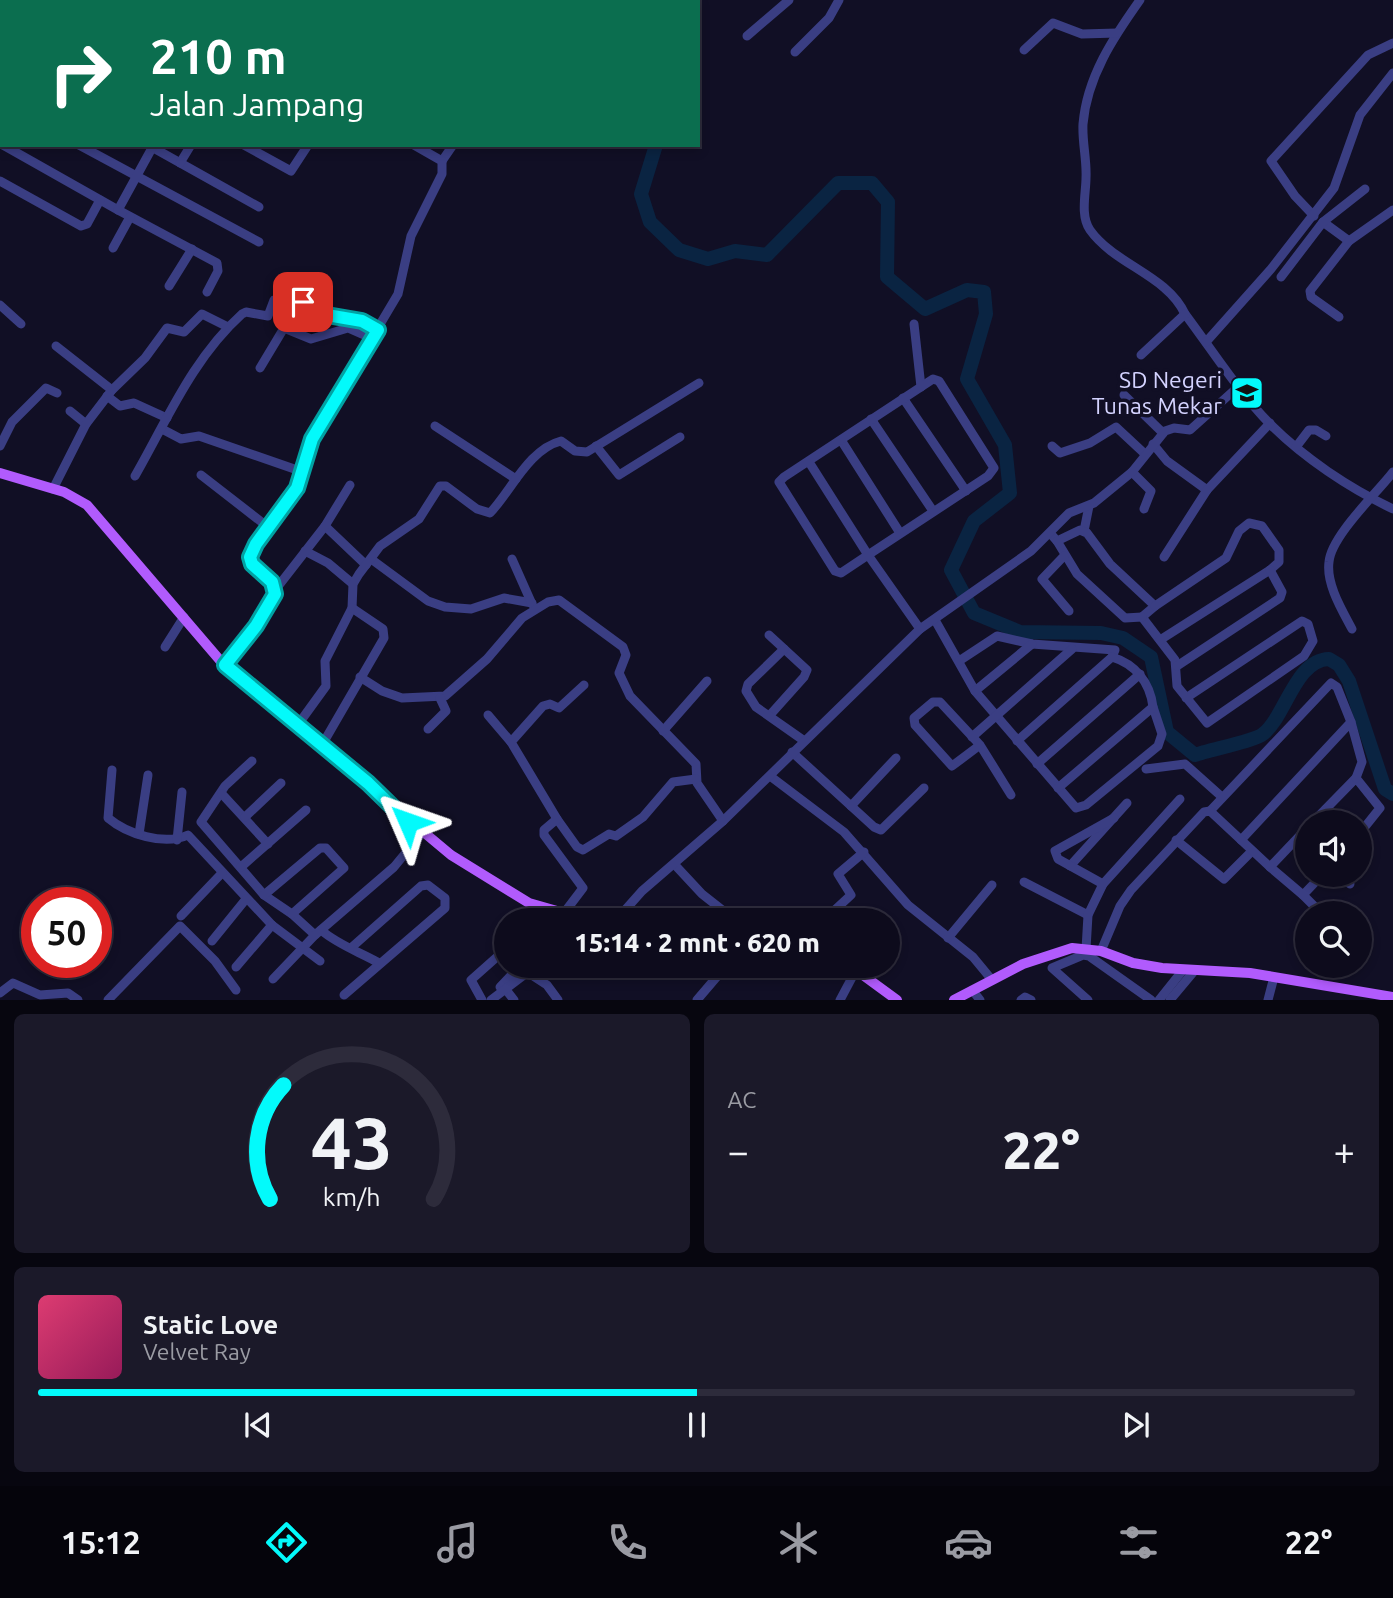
<!DOCTYPE html>
<html lang="id">
<head>
<meta charset="utf-8">
<style>
  :root { --surface:#0d0b1c; --page:#1b1929; --text:#f1f3f6; --muted:#9a9ba3; --line:#2d2b3b; --accent:#03fafb }
  body { margin:0; font-family:Ubuntu,sans-serif; background:var(--page); color:var(--text); height:100vh; display:flex; flex-direction:column; font-size:26px; white-space:nowrap }
  * { box-sizing:border-box; margin:0 }
  p { font-size:23px; color:var(--muted) }
  .icon { flex:none; width:38px; height:38px; fill:none; stroke:currentColor; stroke-width:2; stroke-linecap:round; stroke-linejoin:round }
  .map { position:relative; height:1000px; overflow:hidden }
  .drawer { display:flex; flex-direction:column; gap:14px; padding:14px; background:#07060f; flex:1 }
  .drawer>* { flex:none }
  .guide { position:absolute; left:0px; top:0px; width:700px; height:147px; box-shadow:0 4px 10px #0003,0 0 0 2px var(--line); background:#0b6e4f; color:#fff; overflow:hidden }
  .controls { position:absolute; left:1295px; top:810px; display:grid; gap:14px }
  .controls a { display:grid; place-items:center; width:77px; height:77px; border-radius:50%; background:var(--surface); box-shadow:0 4px 10px #0003,0 0 0 2px var(--line); font-size:35px }
  .speed { position:absolute; left:21px; top:887px; display:flex; gap:14px; font-size:35px; font-weight:700; text-align:center }
  .speed>* { display:grid; place-content:center; width:91px; height:91px; border-radius:50%; background:var(--surface); box-shadow:0 4px 10px #0003,0 0 0 2px var(--line); line-height:1 }
  .speed .limit { border:10px solid #d22; background:#fff; color:#111 }
  .pin { position:absolute; display:grid; place-items:center; width:60px; height:60px; color:#fff; margin:-30px; border-radius:14px; box-shadow:0 4px 10px #0006 }
  .me { position:absolute; width:77px; margin:-38px; rotate:313deg; stroke-linejoin:round; filter:drop-shadow(0 0 5px #0008) }
  .turn { display:flex; align-items:center; gap:24px; height:147px; padding:0 35px; font-size:32px }
  .turn .icon { width:91px; height:91px; stroke-width:2.5 }
  .turn b { display:block; font-size:49px; line-height:60px }
  .big { font-size:52px; font-weight:800; line-height:1.1 }
  .drawer .widget { flex:1; display:flex; flex-direction:column; justify-content:center; gap:10px; min-width:0; padding:0 24px; border-radius:10px; background:var(--page) }
  .drawer .dial { align-items:center; gap:0 }
  .dial svg { height:182px; overflow:visible; fill:none; stroke:var(--line); stroke-width:7; stroke-linecap:round; text-anchor:middle }
  .dial text { fill:var(--text); stroke:none }
  .song { display:flex; align-items:center; gap:21px }
  .cover { width:84px; height:84px; border-radius:10px; background:linear-gradient(135deg,hsl(340 70% 55%),hsl(330 70% 35%)) }
  .played { height:7px; border-radius:4px; background:linear-gradient(90deg,var(--accent) 50%,var(--line) 50%) }
  .keys { display:flex; justify-content:space-around; direction:ltr }
  .heat { display:flex; justify-content:space-between; align-items:center; font-size:38px; direction:ltr }
  .drawer .tiles { flex:1; display:grid; gap:14px; grid-template-columns:1fr 1fr }
  .widget:last-child { grid-column:span 2 }
  .trip { position:absolute; left:494px; top:908px; width:406px; height:70px; border-radius:35px; background:var(--surface); box-shadow:0 4px 10px #0003,0 0 0 2px var(--line); font-weight:800; line-height:70px; text-align:center }
  .menu { display:flex; height:112px; justify-content:space-around; align-items:center; background:#05040b; color:var(--muted) }
  .menu .icon { width:49px; height:49px }
  .menu .selected { color:var(--accent) }
  .menu b { font-size:32px; color:var(--text) }
  .map>svg:first-child { display:block }
  .lines { fill:none; stroke-linecap:round; stroke-linejoin:round }
  .river { stroke:#0a2442; stroke-width:14 }
  .minor { stroke:#3a3e83; stroke-width:9 }
  .major { stroke:#b15bfd; stroke-width:10 }
  .route-casing { stroke:#02a2a3; stroke-width:18 }
  .route { stroke:#03fafb; stroke-width:12 }
  .labels { text-anchor:middle; stroke-width:7; stroke-linejoin:round; paint-order:stroke }
  .poi-label { font-size:23px; fill:#d4d3ff; stroke:#110f25; text-anchor:end }
</style>
</head>
<body>
<div class="map">
<svg width="1393" height="1000" viewBox="0 0 1393 1000">
  <rect width="100%" height="100%" fill="#110f25"/>
  <g class="lines">
    <!-- river -->
    <g class="river">
      <path d="M638 0 640 2"/>
      <path d="M656 145 641 194 650 222 679 250 708 259 735 251 767 255 838 183H872L888 202 887 277 925 309 967 290 984 292 986 314 967 379 1005 445 1010 493 974 521 951 570 974 613 1020 632 1101 633 1123 638 1151 657 1167 732 1195 755C1208 750 1255 741 1263 734 1286 716 1295 660 1329 659L1339 665 1349 681 1385 789 1393 794"/>
    </g>
    <!-- minor -->
    <g class="minor">
      <path d="M168 0 170 2"/>
      <path d="M317 0 319 2"/>
      <path d="M1140 0C1113 38 1087 77 1083 124 1082 142 1087 160 1086 178 1086 193 1080 216 1090 230 1115 265 1167 275 1185 314 1212 350 1238 391 1270 424 1304 458 1349 488 1393 509"/>
      <path d="M96 2 97 0"/>
      <path d="M272 2 273 0"/>
      <path d="M0 10 2 11"/>
      <path d="M747 36 789 0"/>
      <path d="M1024 50 1053 23 1082 34 1117 33"/>
      <path d="M795 52 829 18 839 0"/>
      <path d="M0 63 2 64"/>
      <path d="M0 85 2 82"/>
      <path d="M0 104 2 105"/>
      <path d="M3 145 118 210"/>
      <path d="M79 145 259 242"/>
      <path d="M244 145 291 171 308 145"/>
      <path d="M150 146 259 207"/>
      <path d="M152 148 118 210 217 263 218 271 207 292"/>
      <path d="M442 161 453 145"/>
      <path d="M180 163 191 145"/>
      <path d="M0 181 81 226 87 224 100 200"/>
      <path d="M1314 216 1295 196 1271 161 1368 55 1393 43"/>
      <path d="M1323 222 1349 241"/>
      <path d="M113 248 130 217"/>
      <path d="M1281 277 1323 222 1365 189"/>
      <path d="M169 286 192 249"/>
      <path d="M0 305 21 324"/>
      <path d="M1339 317 1311 297 1310 291 1349 241 1393 210"/>
      <path d="M914 324 921 387"/>
      <path d="M1206 342 1271 269 1334 188 1360 115 1393 73"/>
      <path d="M56 346 112 390"/>
      <path d="M1141 355 1185 314"/>
      <path d="M260 368 284 328 311 339 348 328 373 339"/>
      <path d="M1124 395 1163 433"/>
      <path d="M107 396 120 406 134 403 167 418"/>
      <path d="M903 398 966 491"/>
      <path d="M70 411 86 424"/>
      <path d="M871 419 933 511"/>
      <path d="M435 426 516 479"/>
      <path d="M162 429 181 439 199 436 303 472"/>
      <path d="M841 440 900 533"/>
      <path d="M1153 444 1167 461 1207 490"/>
      <path d="M0 446 12 422 46 388 57 393"/>
      <path d="M596 446 619 475 680 437"/>
      <path d="M1052 446 1060 453 1090 443 1116 427 1145 454"/>
      <path d="M1296 447 1309 430H1316L1326 436"/>
      <path d="M809 462 868 555 841 573 835 571 779 482 784 477 933 379 939 381 994 468 988 476 868 555 920 629"/>
      <path d="M1132 472 1151 491 1144 509"/>
      <path d="M201 475 268 527"/>
      <path d="M135 476C167 420 193 358 242 314L246 312 268 316 274 300 296 298 327 315 362 321 378 330"/>
      <path d="M53 489 86 424 112 390 145 358 167 328 184 332 202 314 228 327"/>
      <path d="M325 526 366 565"/>
      <path d="M1084 531 1089 506"/>
      <path d="M1050 533 1057 541 1080 530 1087 533 1110 564 1155 606 1142 617 1175 660 1177 686 1207 723 1304 656 1313 641 1308 624 1302 621 1296 625 1186 698"/>
      <path d="M1057 541 1077 574 1125 618 1142 617"/>
      <path d="M305 551 328 563 353 584"/>
      <path d="M1064 556 1042 579 1069 611"/>
      <path d="M1164 557 1207 490 1270 423"/>
      <path d="M371 559 428 601 445 607 471 609 504 598 532 603"/>
      <path d="M512 559 532 604"/>
      <path d="M276 589 325 526 350 485"/>
      <path d="M1155 606 1226 558 1239 531 1249 523 1262 526 1279 550V562L1270 570 1160 640"/>
      <path d="M935 620 975 691 1076 808 1086 805 1158 746 1162 734 1153 707"/>
      <path d="M1352 629C1342 610 1326 584 1329 562 1331 536 1377 493 1393 472"/>
      <path d="M769 635 807 670 804 677 770 715"/>
      <path d="M165 647 184 617"/>
      <path d="M784 649 748 684 746 691 756 707 803 740"/>
      <path d="M959 661 997 636 1032 644 1115 650 1112 657 1017 741"/>
      <path d="M224 665 256 626 275 594 272 582 252 564 250 557 256 544 297 488 312 439 398 294 411 236 442 174V161L414 145"/>
      <path d="M1177 666 1280 598 1282 592 1270 570"/>
      <path d="M360 677 382 691 402 698 445 696 487 659 522 618 548 602 559 600 623 647 626 655 619 673 630 696 696 764 697 783 723 821"/>
      <path d="M975 691 1032 644"/>
      <path d="M488 715 511 742"/>
      <path d="M297 726 326 686 325 661 352 608 353 584 359 574 380 546 419 519 440 486H446L477 509 490 513C511 491 529 449 561 441L575 451 587 452 699 383"/>
      <path d="M428 729 446 711 440 698"/>
      <path d="M663 731 707 681"/>
      <path d="M972 737 1072 649"/>
      <path d="M322 745 384 638 383 629 352 608"/>
      <path d="M980 745 952 766 915 725 914 718 933 702H940L980 745 1011 795"/>
      <path d="M792 752 874 827 881 830 924 788"/>
      <path d="M252 761 225 786 201 822 264 895 292 914 315 935"/>
      <path d="M1037 764 1140 674"/>
      <path d="M1146 769 1185 764 1222 797"/>
      <path d="M112 770 108 818C127 834 164 846 188 835L272 925 320 961"/>
      <path d="M770 776 844 832 908 905 973 957 992 980"/>
      <path d="M1058 788 1153 707C1150 682 1135 664 1112 657"/>
      <path d="M222 794 268 844"/>
      <path d="M851 806 896 758"/>
      <path d="M1210 811 1331 683 1337 687 1351 722"/>
      <path d="M245 817 281 783"/>
      <path d="M557 819 577 847 583 850 609 834 616 836 643 817 673 782 696 779"/>
      <path d="M1313 822 1356 778 1380 808 1360 833"/>
      <path d="M139 834 148 775"/>
      <path d="M177 840 182 792"/>
      <path d="M1176 840 1224 879 1252 851"/>
      <path d="M1241 840 1351 722 1362 762 1356 778"/>
      <path d="M675 865 702 894 735 920"/>
      <path d="M1070 866 1127 803"/>
      <path d="M241 867 306 810"/>
      <path d="M1270 867 1303 895"/>
      <path d="M1322 875 1303 895 1322 914"/>
      <path d="M1339 875 1350 884"/>
      <path d="M1024 882 1088 915"/>
      <path d="M1103 884 1058 859 1055 851 1114 818"/>
      <path d="M264 895 320 848H326L344 868 292 914"/>
      <path d="M564 913 583 888 544 835V830L557 819 511 742 543 706 550 704 559 708 584 685"/>
      <path d="M181 916 222 873"/>
      <path d="M618 918 642 891 723 821 920 629 1031 551 1069 513 1094 503 1132 472 1165 431 1174 428 1190 430 1239 386"/>
      <path d="M824 920 851 895 838 874 864 852"/>
      <path d="M321 930C338 945 360 952 379 963"/>
      <path d="M948 938 992 885"/>
      <path d="M212 941 246 899"/>
      <path d="M1086 949 1088 915 1103 884 1180 799"/>
      <path d="M1101 951 1120 906 1131 890 1204 812 1210 811 1270 867 1307 828"/>
      <path d="M236 967 272 925"/>
      <path d="M527 972 547 985 558 1000"/>
      <path d="M273 979 315 935 394 867 422 833"/>
      <path d="M503 986 514 1000"/>
      <path d="M500 987 520 966"/>
      <path d="M973 991 980 1000"/>
      <path d="M0 993 13 983 40 995 68 993 78 1000"/>
      <path d="M344 995 445 908V898L428 885 421 886 352 947"/>
      <path d="M108 1000 180 926 215 961 236 990"/>
      <path d="M482 1000 471 980 498 956"/>
      <path d="M491 1000 536 966"/>
      <path d="M697 1000 726 966"/>
      <path d="M840 1000 856 970"/>
      <path d="M1021 1000 1025 997 1031 1000"/>
      <path d="M1088 1000 1052 968 1083 955 1089 956 1151 1000"/>
      <path d="M1159 1000 1183 970"/>
      <path d="M1170 1000 1195 970"/>
      <path d="M1268 1000 1274 977"/>
    </g>
    <!-- major -->
    <g class="major">
      <path d="M0 473 64 492 87 505 224 665 451 855 529 903 564 913 629 920"/>
      <path d="M729 966 749 970 774 966"/>
      <path d="M833 966 856 970 897 1000"/>
      <path d="M954 1000 1023 964 1072 948 1101 951 1133 963 1162 968 1250 973 1393 997"/>
    </g>
  </g>
  <g class="lines">
    <defs>
      <path id="route" d="M303 302 327 315 362 321 378 330 312 439 297 488 256 544 250 557 252 564 272 582 275 594 256 626 225 665 368 783 408 822"/>
    </defs>
    <!-- route casing -->
    <use href="#route" class="route-casing"/>
    <!-- route -->
    <use href="#route" class="route"/>
  </g>
  <!-- icons -->
  <defs>
    <symbol id="school-square" viewBox="-11 -11 22 22"><rect x="-9" y="-9" width="18" height="18" rx="4" fill="#03fafb" stroke="#110f25"/><path d="M0-5L7-2L0 1L-7-2ZM-4 1L0 2.5L4 1V4Q0 6-4 4Z" fill="#111"/></symbol>
  </defs>
  <g fill-rule="evenodd">
    <use href="#school-square" x="1228" y="374" width="38" height="38"/>
  </g>
  <g class="labels">
    <!-- poi labels -->
    <g class="poi-label">
      <text x="1222" y="388">SD Negeri<tspan x="1222" dy="26">Tunas Mekar</tspan></text>
    </g>
  </g>
</svg>
<div class="controls">
<a><svg class="icon" aria-label="sound" viewBox="0 0 24 24"><path d="M4 9h4l5-4v14l-5-4H4zM17 9q2 3 0 6"/></svg></a>
<a><svg class="icon" aria-label="search" viewBox="0 0 24 24"><circle cx="10" cy="10" r="6"/><path d="M15 15l6 6"/></svg></a>
</div>
<div class="speed"><div class="limit">50</div></div>
<div class="pin" style="left:303px;top:302px;background:#d93025"><svg class="icon" aria-label="arrive" viewBox="0 0 24 24"><path d="M6 21V4h12l-3 4 3 4H6"/></svg></div>
<svg class="me" style="left:408px;top:822px" viewBox="-20 -20 40 40"><path d="M0-17L14 15 0 8-14 15z" fill="#03fafb" stroke="#fff" stroke-width="4"/></svg>
<div class="trip">15:14 · 2 mnt · 620 m</div>
<div class="guide">
<div class="turn"><svg class="icon" aria-label="right" viewBox="0 0 24 24"><path d="M7 20v-9h11M14 6l5 5-5 5"/></svg><div><b>210 m</b>Jalan Jampang</div></div>
</div>
</div>
<section class="drawer">
<div class="tiles">
<div class="widget dial"><svg viewBox="0 0 100 80">
<path d="M14 69A42 42 0 1 1 86 69"/>
<path d="M14 69A42 42 0 0 1 20 19" stroke="#03fafb"/>
<text x="50" y="56" font-size="32" font-weight="700">43</text>
<text x="50" y="72" font-size="11">km/h</text>
</svg></div>
<div class="widget"><p>AC</p>
<div class="heat"><a>−</a><b class="big">22°</b><a>+</a></div>
</div>
<div class="widget">
<div class="song"><i class="cover"></i><div><b>Static Love</b><p>Velvet Ray</p></div></div>
<div class="played"></div>
<div class="keys"><svg class="icon" aria-label="previous" viewBox="0 0 24 24"><path d="M18 5L8 12l10 7zM5 5v14"/></svg><svg class="icon" aria-label="pause" viewBox="0 0 24 24"><path d="M8 5v14M16 5v14"/></svg><svg class="icon" aria-label="next" viewBox="0 0 24 24"><path d="M6 5l10 7-10 7zM19 5v14"/></svg></div>
</div>
</div>
</section>
<nav class="menu">
<b>15:12</b>
<svg class="icon selected" aria-label="directions" viewBox="0 0 24 24"><path d="M12 3l9 9-9 9-9-9zM9 14v-3h6M13 9l2 2-2 2"/></svg>
<svg class="icon" aria-label="music" viewBox="0 0 24 24"><path d="M9 18V5l10-2v13"/><circle cx="6" cy="18" r="3"/><circle cx="16" cy="16" r="3"/></svg>
<svg class="icon" aria-label="phone" viewBox="0 0 24 24"><path d="M5 4h4l2 5-3 2q2 4 5 5l2-3 5 2v4C11 20 4 13 5 4z"/></svg>
<svg class="icon" aria-label="climate" viewBox="0 0 24 24"><path d="M12 3v18M4 7l16 10M4 17L20 7"/></svg>
<svg class="icon" aria-label="car" viewBox="0 0 24 24"><path d="M5 17H2v-5l4-1 3-4h7l3 4 3 1v5h-3M9 17h6M6 11h13"/><circle cx="7" cy="17" r="2"/><circle cx="17" cy="17" r="2"/></svg>
<svg class="icon" aria-label="filters" viewBox="0 0 24 24"><path d="M4 7h16M4 17h16"/><circle cx="9" cy="7" r="2"/><circle cx="15" cy="17" r="2"/></svg>
<b>22°</b>
</nav>
</body>
</html>
